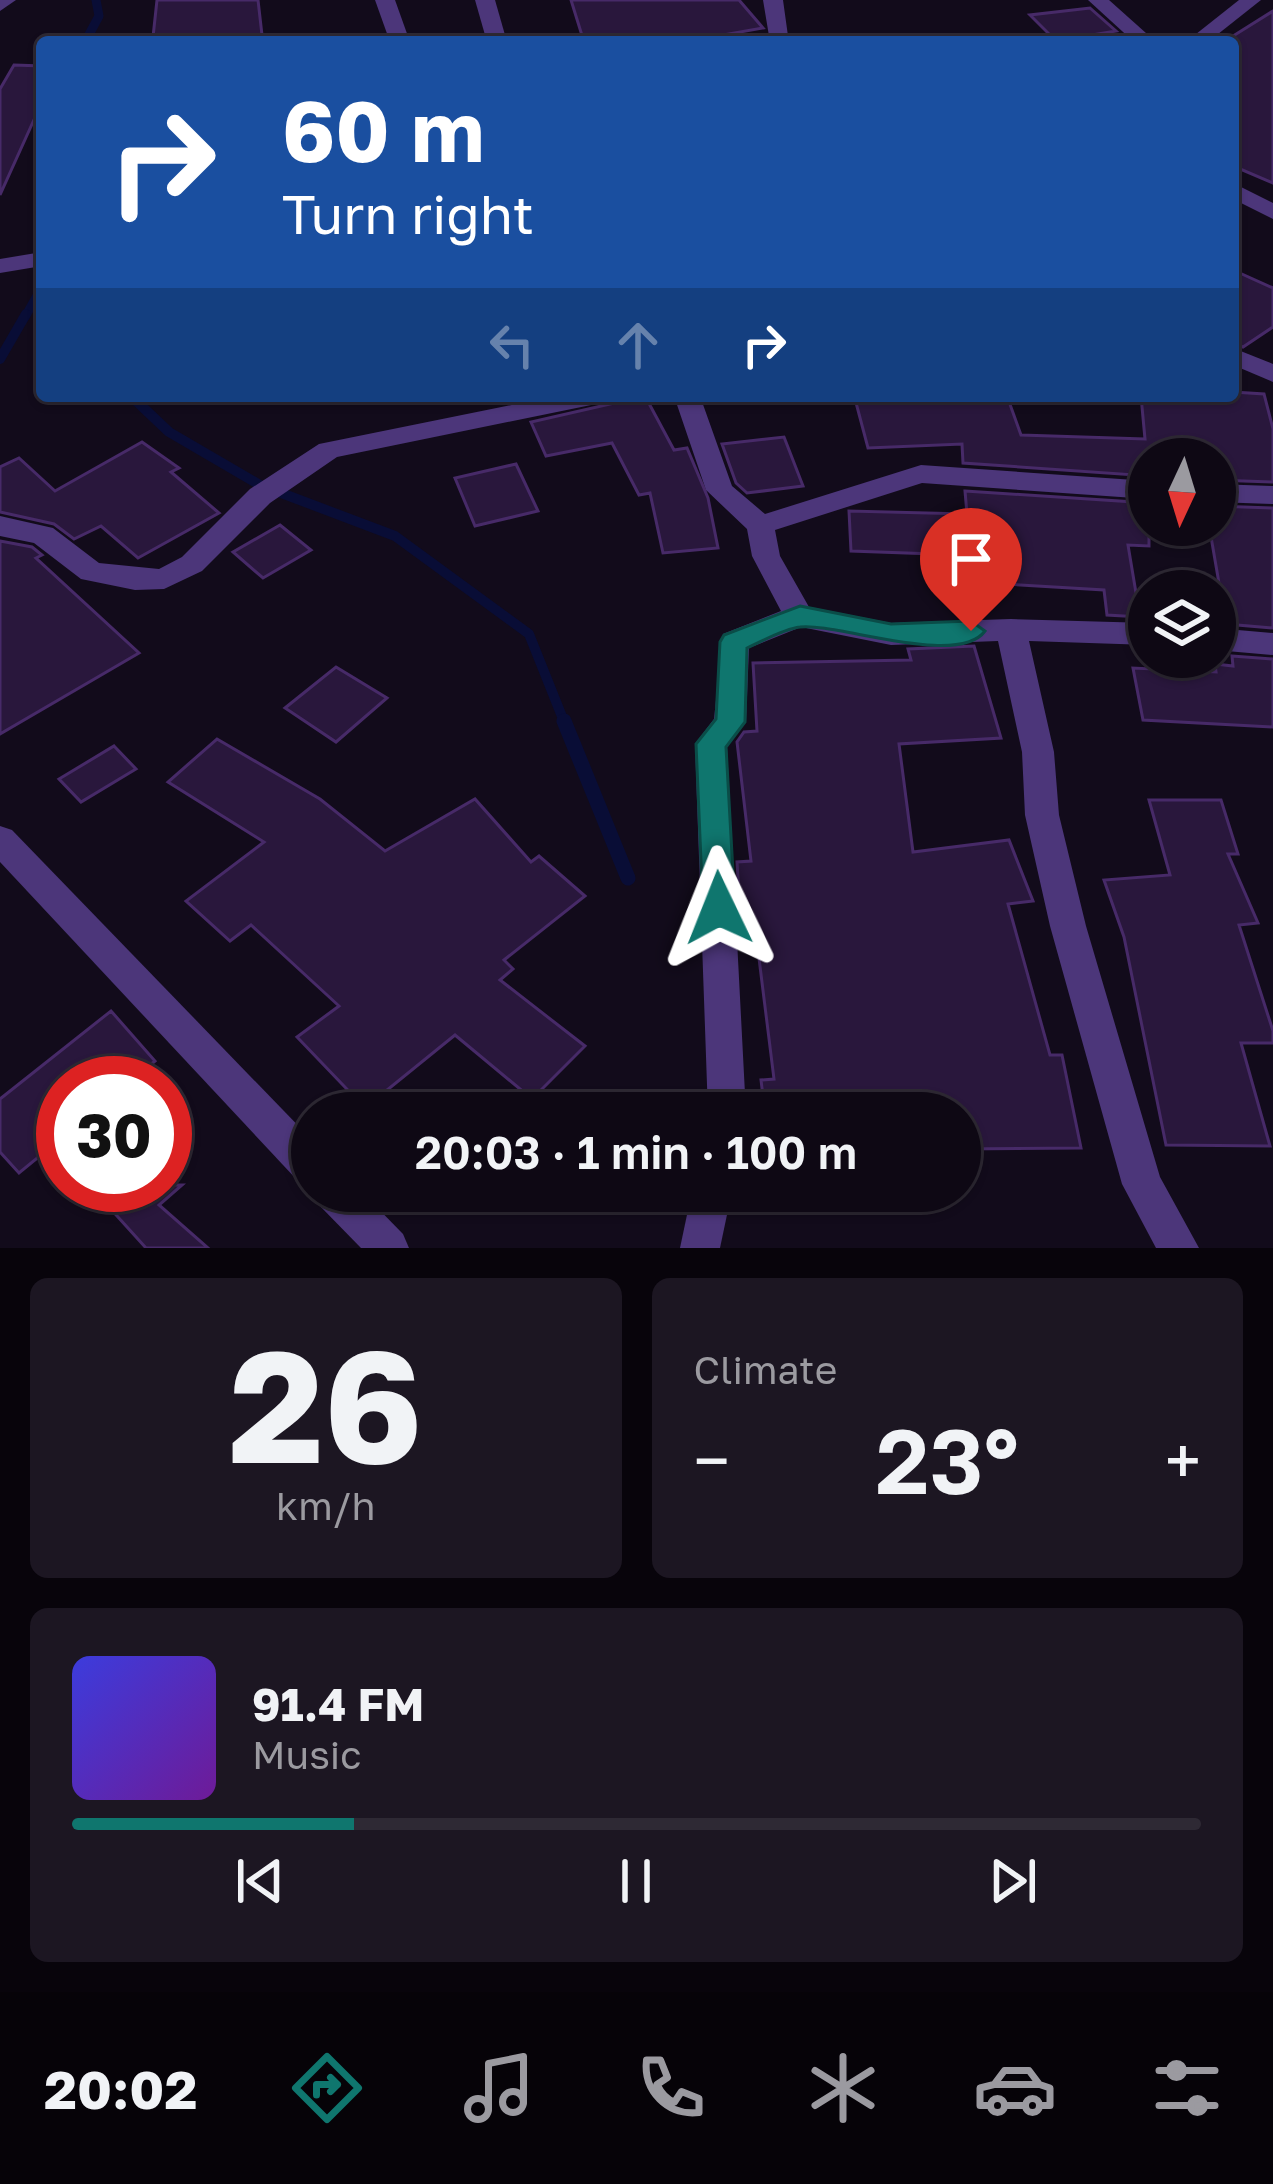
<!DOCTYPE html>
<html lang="en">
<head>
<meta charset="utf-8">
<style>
  :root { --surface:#0e0814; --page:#1c1622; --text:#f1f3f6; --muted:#9b9aa0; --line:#2e2934; --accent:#0f766e }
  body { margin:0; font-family:"Golos Text",sans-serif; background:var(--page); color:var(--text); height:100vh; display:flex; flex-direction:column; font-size:45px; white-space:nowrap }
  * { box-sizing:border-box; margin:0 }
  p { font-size:39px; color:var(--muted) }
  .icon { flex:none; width:66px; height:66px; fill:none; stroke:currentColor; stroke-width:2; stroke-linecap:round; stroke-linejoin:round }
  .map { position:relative; height:1248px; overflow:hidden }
  .details { display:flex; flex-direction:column; gap:30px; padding:30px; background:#08040b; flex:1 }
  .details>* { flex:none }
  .hud { position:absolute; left:36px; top:36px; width:1203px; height:366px; border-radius:12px; box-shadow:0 3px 9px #0004,0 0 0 3px var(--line); background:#1a4fa0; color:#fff; overflow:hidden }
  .needle { width:78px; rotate:184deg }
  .tools { position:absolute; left:1128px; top:438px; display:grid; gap:24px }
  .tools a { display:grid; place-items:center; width:108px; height:108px; border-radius:50%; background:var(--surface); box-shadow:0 3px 9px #0004,0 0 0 3px var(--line); font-size:60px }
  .speed { position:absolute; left:36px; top:1056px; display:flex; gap:24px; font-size:60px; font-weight:700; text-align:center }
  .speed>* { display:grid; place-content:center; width:156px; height:156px; border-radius:50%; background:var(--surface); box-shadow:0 3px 9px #0004,0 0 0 3px var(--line); line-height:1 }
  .speed .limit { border:18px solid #d22; background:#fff; color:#111 }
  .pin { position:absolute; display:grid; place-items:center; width:102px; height:102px; color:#fff; margin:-123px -51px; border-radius:50% 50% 50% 0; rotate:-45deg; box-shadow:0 0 12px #0007 }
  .pin .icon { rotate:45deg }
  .me { position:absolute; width:132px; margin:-66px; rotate:358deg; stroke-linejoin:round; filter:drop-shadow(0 0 9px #0008) }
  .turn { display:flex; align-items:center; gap:42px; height:252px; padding:0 48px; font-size:54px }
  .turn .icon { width:156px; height:156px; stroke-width:2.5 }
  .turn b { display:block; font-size:84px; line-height:102px }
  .lanes { display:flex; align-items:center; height:114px; padding:0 48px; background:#0003; justify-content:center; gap:60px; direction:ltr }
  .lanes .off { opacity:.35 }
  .big { font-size:90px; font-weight:600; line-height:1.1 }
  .details .widget { flex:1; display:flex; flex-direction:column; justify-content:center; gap:18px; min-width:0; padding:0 42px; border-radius:18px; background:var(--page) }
  .details .dial { align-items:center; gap:0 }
  .dial b { font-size:156px; line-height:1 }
  .song { display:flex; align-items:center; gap:36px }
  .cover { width:144px; height:144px; border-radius:18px; background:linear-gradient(135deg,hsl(240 70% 55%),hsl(280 70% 35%)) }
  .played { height:12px; border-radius:6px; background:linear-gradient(90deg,var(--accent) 25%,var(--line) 25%) }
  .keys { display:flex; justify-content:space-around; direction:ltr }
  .heat { display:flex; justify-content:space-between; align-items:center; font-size:66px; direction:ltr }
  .details .tiles { flex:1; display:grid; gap:30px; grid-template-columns:1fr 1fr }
  .widget:last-child { grid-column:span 2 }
  .trip { position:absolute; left:291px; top:1092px; width:690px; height:120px; border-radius:60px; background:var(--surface); box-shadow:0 3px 9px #0004,0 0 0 3px var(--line); font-weight:600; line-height:120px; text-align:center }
  .dock { display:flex; height:192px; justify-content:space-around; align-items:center; background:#060308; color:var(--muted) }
  .dock .icon { width:84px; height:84px }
  .dock .on { color:var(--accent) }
  .dock b { font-size:54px; color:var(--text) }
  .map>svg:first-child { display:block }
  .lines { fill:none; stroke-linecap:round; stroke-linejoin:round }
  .stream-far2 { stroke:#090d36; stroke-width:9 }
  .stream-far1 { stroke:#090d36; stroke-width:10 }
  .stream { stroke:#090d36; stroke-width:15 }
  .building { fill:#29173c; stroke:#472a68; stroke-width:3 }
  .street { fill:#4c367a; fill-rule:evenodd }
  .route { fill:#0f766e; stroke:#0a4d48; stroke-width:3 }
</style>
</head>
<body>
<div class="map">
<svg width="1273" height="1248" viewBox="0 0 1273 1248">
  <rect width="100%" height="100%" fill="#120b1b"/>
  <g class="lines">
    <!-- stream-far2 -->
    <g class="stream-far2">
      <path d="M85 42 99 16 96 0"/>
      <path d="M25 317 42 287"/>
    </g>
    <!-- stream-far1 -->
    <g class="stream-far1">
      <path d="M0 359 26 314"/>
      <path d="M131 396 169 432 260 485 395 536 529 634 565 724"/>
    </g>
    <!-- stream -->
    <path class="stream" d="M564 721 628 878"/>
  </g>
  <!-- building -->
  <g class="building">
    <path d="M157 0H258L262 35 153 37Z"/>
    <path d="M571 0H739L763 28 712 37 717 42H584Z"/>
    <path d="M1090 8 1116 31 1056 41 1030 15Z"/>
    <path d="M1273 11V183L1233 166V36Z"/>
    <path d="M14 65 42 66V102L0 195V89Z"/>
    <path d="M1233 270 1273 288V327L1243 347 1233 344Z"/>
    <path d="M1233 392 1264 394 1273 429V482L1215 480V459H1149V476L963 463 962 444 868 448 855 399 1007 396 1021 435 1145 439 1141 396H1233Z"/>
    <path d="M645 396 674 450 687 448 708 498 718 548 663 553 650 493 639 495 612 443 546 456 531 422Z"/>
    <path d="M784 437 803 486 747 493 736 483 722 444Z"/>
    <path d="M142 442 179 468 171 472 219 513 138 558 101 526 74 539 54 524 0 512V467L19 458 55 491Z"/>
    <path d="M516 464 538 511 475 526 455 478Z"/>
    <path d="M965 491 1149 503V546L1128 545 1140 617 1107 615 1104 590 971 582 962 555 851 551 849 511 967 514Z"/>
    <path d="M1215 506 1273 508V628L1226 624 1209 525H1215Z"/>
    <path d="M280 525 311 550 263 578 233 552Z"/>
    <path d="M0 541 32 547 42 555 36 558 139 653 0 734Z"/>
    <path d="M974 646 1001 738 899 744 913 852 1009 840 1033 901 1008 904 1050 1055H1062L1081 1148 960 1149V1113H765L761 1080 774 1079 755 926 741 927 737 862 751 861 737 742 744 732 757 731 753 663 911 660 908 649Z"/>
    <path d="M1232 656 1273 659V727L1143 720 1133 668 1216 672 1215 664 1233 666Z"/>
    <path d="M336 667 387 698 336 742 285 708Z"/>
    <path d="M217 739 320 799 385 851 475 799 531 862 539 856 585 896 504 960 513 969 500 980 585 1046 532 1099 455 1035 365 1108 297 1037 339 1006 251 925 230 941 186 901 264 842 168 782Z"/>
    <path d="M114 746 136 769 81 802 59 779Z"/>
    <path d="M1149 800H1221L1238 854H1228L1258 923 1239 925 1273 1031V1043H1241L1270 1146 1166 1145 1124 937 1104 880 1170 875Z"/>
    <path d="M111 1011 155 1061 129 1083H63V1137L19 1173 0 1152V1099Z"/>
    <path d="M89 1185H182L159 1205 208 1248H146Z"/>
  </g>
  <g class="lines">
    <!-- street -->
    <g class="street">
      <path d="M0 0H16L0 11Z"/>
      <path d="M375 0H395L410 42H390Z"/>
      <path d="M475 0H495L507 42H487Z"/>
      <path d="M763 0H783L788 36 808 42H745L769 36Z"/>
      <path d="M1088 0H1109L1156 42H1134Z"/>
      <path d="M1239 0H1261L1208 42H1186Z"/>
      <path d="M1233 183 1273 203V219L1233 199Z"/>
      <path d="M42 252V266L0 273V259Z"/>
      <path d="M1233 348 1273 364V382L1233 365Z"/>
      <path d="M556 396H609L596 404 337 457 270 503 202 571 164 589 135 590 81 579 34 543 0 536V516L53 528 99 563 159 569 182 557 250 489 319 444Z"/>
      <path d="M674 396H700L732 486 765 514 921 465 1149 481V499L922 483 775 530 780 556 809 607 891 623 1011 619 1149 623V645L1029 641 1054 752 1059 815 1086 926 1160 1177 1199 1248H1156L1122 1184 1050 926 1025 815 1022 752 998 641 891 645 801 627 749 648 746 722 727 747 746 1113H708L695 744 714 719 723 634 781 611 752 556 747 529 706 490Z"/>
      <path d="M1215 484 1273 486V504L1215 502Z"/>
      <path d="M1215 628 1273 633V655L1215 650Z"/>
      <path d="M0 826 12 830 312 1140V1187L298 1181 0 862Z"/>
      <path d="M313 1191H361L403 1234 409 1248H361L319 1205Z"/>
      <path d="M692 1191H732L720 1248H680Z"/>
    </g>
  </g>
  <!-- route -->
  <path class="route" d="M800 606 891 624 971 621 985 631C958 668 834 622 800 627 783 629 763 641 747 648L745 722 726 747 735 908 730 917 719 921 708 917 703 908 696 744 716 719 720 642 724 635Z"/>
</svg>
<div class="tools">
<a><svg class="needle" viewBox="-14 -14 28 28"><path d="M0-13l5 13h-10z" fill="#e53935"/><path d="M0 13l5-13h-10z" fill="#9b9aa0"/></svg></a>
<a><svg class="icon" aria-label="layers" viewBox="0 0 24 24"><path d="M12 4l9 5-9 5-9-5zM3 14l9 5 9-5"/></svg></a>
</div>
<div class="speed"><div class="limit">30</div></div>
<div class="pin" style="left:971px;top:631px;background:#d93025"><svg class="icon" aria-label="arrive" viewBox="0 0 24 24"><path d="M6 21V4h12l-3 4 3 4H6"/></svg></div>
<svg class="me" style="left:719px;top:908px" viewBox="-20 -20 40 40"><path d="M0-17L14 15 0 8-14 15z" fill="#0f766e" stroke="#fff" stroke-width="4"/></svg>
<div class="trip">20:03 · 1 min · 100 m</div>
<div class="hud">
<div class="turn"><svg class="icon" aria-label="right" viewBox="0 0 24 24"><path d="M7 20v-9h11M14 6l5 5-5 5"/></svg><div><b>60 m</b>Turn right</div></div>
<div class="lanes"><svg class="icon off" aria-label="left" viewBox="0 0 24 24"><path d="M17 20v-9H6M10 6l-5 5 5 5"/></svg><svg class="icon off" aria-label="ahead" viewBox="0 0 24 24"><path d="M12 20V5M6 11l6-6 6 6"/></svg><svg class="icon" aria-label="right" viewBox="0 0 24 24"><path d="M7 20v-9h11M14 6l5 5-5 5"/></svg></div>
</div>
</div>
<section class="details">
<div class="tiles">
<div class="widget dial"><b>26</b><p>km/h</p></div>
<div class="widget"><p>Climate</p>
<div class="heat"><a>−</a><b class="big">23°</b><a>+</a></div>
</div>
<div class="widget">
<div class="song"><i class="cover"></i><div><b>91.4 FM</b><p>Music</p></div></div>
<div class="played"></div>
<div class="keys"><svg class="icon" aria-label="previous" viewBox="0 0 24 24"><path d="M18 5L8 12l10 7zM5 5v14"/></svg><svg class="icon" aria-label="pause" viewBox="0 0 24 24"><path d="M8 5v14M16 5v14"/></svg><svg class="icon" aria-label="next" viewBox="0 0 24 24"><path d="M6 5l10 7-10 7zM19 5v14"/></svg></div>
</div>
</div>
</section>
<nav class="dock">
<b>20:02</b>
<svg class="icon on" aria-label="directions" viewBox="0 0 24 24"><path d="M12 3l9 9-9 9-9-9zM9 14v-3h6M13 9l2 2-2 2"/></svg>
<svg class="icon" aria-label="music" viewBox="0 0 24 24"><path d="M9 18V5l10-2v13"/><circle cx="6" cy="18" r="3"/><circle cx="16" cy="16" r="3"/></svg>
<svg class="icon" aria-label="phone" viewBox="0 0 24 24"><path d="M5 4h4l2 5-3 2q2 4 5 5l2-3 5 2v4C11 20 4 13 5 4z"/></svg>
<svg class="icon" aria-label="climate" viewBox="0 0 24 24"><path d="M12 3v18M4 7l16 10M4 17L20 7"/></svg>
<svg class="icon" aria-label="car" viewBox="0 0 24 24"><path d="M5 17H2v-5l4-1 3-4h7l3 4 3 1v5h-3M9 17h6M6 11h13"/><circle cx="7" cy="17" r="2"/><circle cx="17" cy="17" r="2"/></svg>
<svg class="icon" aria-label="filters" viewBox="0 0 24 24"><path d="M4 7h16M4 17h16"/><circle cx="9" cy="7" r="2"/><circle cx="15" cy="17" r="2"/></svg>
</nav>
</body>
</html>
